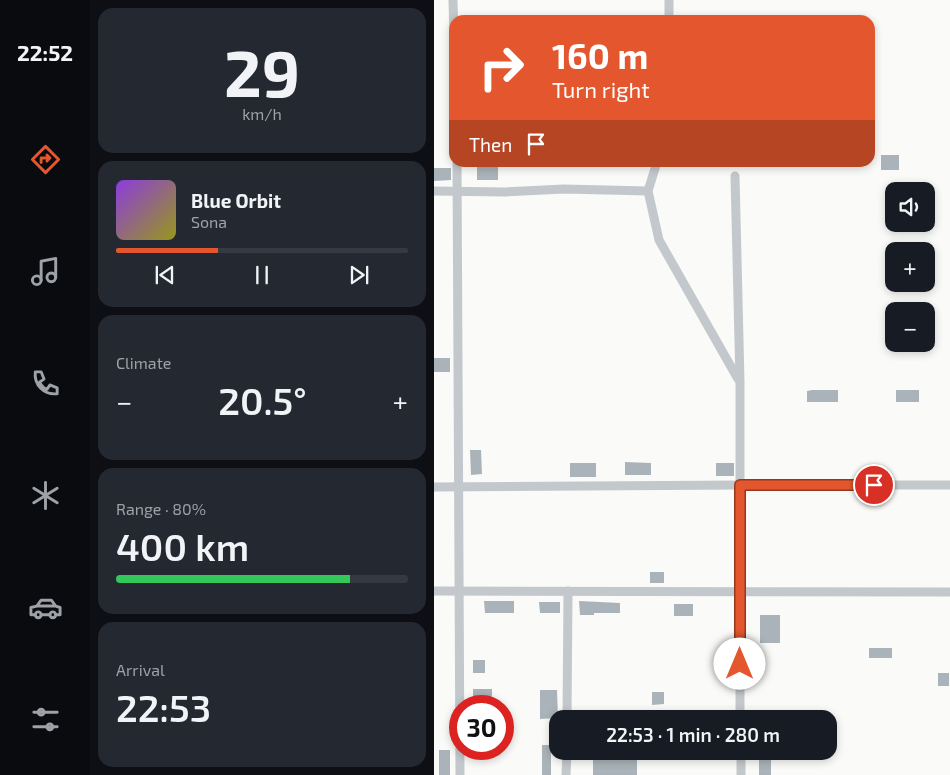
<!DOCTYPE html>
<html lang="en">
<head>
<meta charset="utf-8">
<style>
  :root { --surface:#171b24; --page:#242831; --text:#f1f3f6; --muted:#9ea1a6; --line:#363941; --accent:#e4572e }
  body { margin:0; font-family:"Exo 2",sans-serif; background:var(--page); color:var(--text); height:100vh; display:flex; flex-direction:column; font-size:19px; white-space:nowrap }
  * { box-sizing:border-box; margin:0 }
  p { font-size:16px; color:var(--muted) }
  .icon { flex:none; width:28px; height:28px; fill:none; stroke:currentColor; stroke-width:2; stroke-linecap:round; stroke-linejoin:round }
  .map { position:relative; flex:1; overflow:hidden }
  .drawer { display:flex; flex-direction:column; gap:8px; padding:8px; background:#0d0f14; width:344px }
  .drawer>* { flex:none }
  .top-card { position:absolute; left:15px; top:15px; width:426px; height:152px; border-radius:15px; box-shadow:0 2px 8px #0003; background:#e4572e; color:#fff; overflow:hidden }
  .buttons { position:absolute; left:451px; top:182px; display:grid; gap:10px }
  .buttons a { display:grid; place-items:center; width:50px; height:50px; border-radius:10px; background:var(--surface); box-shadow:0 2px 8px #0003; font-size:25px }
  .speed { position:absolute; left:15px; top:695px; display:flex; gap:10px; font-size:25px; font-weight:700; text-align:center }
  .speed>* { display:grid; place-content:center; width:65px; height:65px; border-radius:50%; background:var(--surface); box-shadow:0 2px 8px #0003; line-height:1 }
  .speed .limit { border:8px solid #d22; background:#fff; color:#111 }
  .pin { position:absolute; display:grid; place-items:center; width:42px; height:42px; color:#fff; margin:-21px; border:2px solid #fff; border-radius:50%; box-shadow:0 1px 5px #0007 }
  .me { position:absolute; width:55px; margin:-28px; rotate:0deg; stroke-linejoin:round; filter:drop-shadow(0 0 4px #0008) }
  .turn { display:flex; align-items:center; gap:18px; height:105px; padding:0 20px; font-size:22px }
  .turn .icon { width:65px; height:65px; stroke-width:2.5 }
  .turn b { display:block; font-size:35px; line-height:42px }
  .then { display:flex; align-items:center; height:48px; padding:0 20px; background:#0003; gap:10px; font-size:19px }
  .big { font-size:38px; font-weight:600; line-height:1.1 }
  .drawer .widget { flex:1; display:flex; flex-direction:column; justify-content:center; gap:8px; min-width:0; padding:0 18px; border-radius:15px; background:var(--page) }
  .drawer .dial { align-items:center; gap:0 }
  .dial b { font-size:65px; line-height:1 }
  .song { display:flex; align-items:center; gap:15px }
  .cover { width:60px; height:60px; border-radius:8px; background:linear-gradient(135deg,hsl(270 70% 55%),hsl(60 70% 35%)) }
  .played { height:5px; border-radius:2px; background:linear-gradient(90deg,var(--accent) 35%,var(--line) 35%) }
  .keys { display:flex; justify-content:space-around; direction:ltr }
  .heat { display:flex; justify-content:space-between; align-items:center; font-size:28px; direction:ltr }
  .charge { height:8px; border-radius:4px; background:linear-gradient(90deg,#34c759 80%,var(--line) 0) }
  .trip { position:absolute; left:115px; top:710px; width:288px; height:50px; border-radius:15px; background:var(--surface); box-shadow:0 2px 8px #0003; font-weight:600; line-height:50px; text-align:center }
  main { display:flex; flex:1; min-height:0 }
  .dock { display:flex; flex-direction:column; width:90px; justify-content:space-around; align-items:center; background:#090b0e; color:var(--muted) }
  .dock .icon { width:35px; height:35px }
  .dock .on { color:var(--accent) }
  .dock b { font-size:22px; color:var(--text) }
  .map>svg:first-child { display:block }
  .building { fill:#aab3b9 }
  .lines { fill:none; stroke-linecap:round; stroke-linejoin:round }
  .street { stroke:#c3c8cc; stroke-width:9 }
  .route-casing { stroke:#94391e; stroke-width:12 }
  .route { stroke:#e4572e; stroke-width:9 }
</style>
</head>
<body>
<main>
<nav class="dock">
<b>22:52</b>
<svg class="icon on" aria-label="directions" viewBox="0 0 24 24"><path d="M12 3l9 9-9 9-9-9zM9 14v-3h6M13 9l2 2-2 2"/></svg>
<svg class="icon" aria-label="music" viewBox="0 0 24 24"><path d="M9 18V5l10-2v13"/><circle cx="6" cy="18" r="3"/><circle cx="16" cy="16" r="3"/></svg>
<svg class="icon" aria-label="phone" viewBox="0 0 24 24"><path d="M5 4h4l2 5-3 2q2 4 5 5l2-3 5 2v4C11 20 4 13 5 4z"/></svg>
<svg class="icon" aria-label="climate" viewBox="0 0 24 24"><path d="M12 3v18M4 7l16 10M4 17L20 7"/></svg>
<svg class="icon" aria-label="car" viewBox="0 0 24 24"><path d="M5 17H2v-5l4-1 3-4h7l3 4 3 1v5h-3M9 17h6M6 11h13"/><circle cx="7" cy="17" r="2"/><circle cx="17" cy="17" r="2"/></svg>
<svg class="icon" aria-label="filters" viewBox="0 0 24 24"><path d="M4 7h16M4 17h16"/><circle cx="9" cy="7" r="2"/><circle cx="15" cy="17" r="2"/></svg>
</nav>
<section class="drawer">
<div class="widget dial"><b>29</b><p>km/h</p></div>
<div class="widget">
<div class="song"><i class="cover"></i><div><b>Blue Orbit</b><p>Sona</p></div></div>
<div class="played"></div>
<div class="keys"><svg class="icon" aria-label="previous" viewBox="0 0 24 24"><path d="M18 5L8 12l10 7zM5 5v14"/></svg><svg class="icon" aria-label="pause" viewBox="0 0 24 24"><path d="M8 5v14M16 5v14"/></svg><svg class="icon" aria-label="next" viewBox="0 0 24 24"><path d="M6 5l10 7-10 7zM19 5v14"/></svg></div>
</div>
<div class="widget"><p>Climate</p>
<div class="heat"><a>−</a><b class="big">20.5°</b><a>+</a></div>
</div>
<div class="widget"><p>Range · 80%</p><b class="big">400 km</b><div class="charge"></div></div>
<div class="widget"><p>Arrival</p><b class="big">22:53</b></div>
</section>
<div class="map">
<svg width="517" height="775" viewBox="0 0 517 775">
  <rect width="100%" height="100%" fill="#fafaf8"/>
  <!-- building -->
  <g class="building">
    <rect x="447" y="155" width="18" height="15"/>
    <rect x="43" y="166" width="21" height="14"/>
    <path d="M0 168H17V180L0 181Z"/>
    <rect x="0" y="358" width="16" height="14"/>
    <path d="M378 390H404V402H373V391Z"/>
    <rect x="462" y="390" width="23" height="12"/>
    <path d="M36 450H47L48 474 37 475Z"/>
    <path d="M191 462 217 463V475H191Z"/>
    <rect x="136" y="463" width="26" height="14"/>
    <rect x="282" y="463" width="18" height="13"/>
    <rect x="216" y="572" width="14" height="11"/>
    <path d="M50 601H80V613H51Z"/>
    <path d="M145 601 186 603V613H160V615H146Z"/>
    <path d="M105 602H126V613H106Z"/>
    <rect x="240" y="604" width="19" height="12"/>
    <rect x="326" y="615" width="20" height="28"/>
    <rect x="435" y="648" width="23" height="10"/>
    <rect x="39" y="660" width="12" height="13"/>
    <rect x="504" y="673" width="11" height="13"/>
    <rect x="39" y="689" width="19" height="17"/>
    <path d="M106 690H123L124 718 106 719Z"/>
    <path d="M218 692H230V704L218 705Z"/>
    <rect x="108" y="745" width="9" height="30"/>
    <rect x="5" y="750" width="11" height="25"/>
    <rect x="325" y="751" width="12" height="24"/>
    <path d="M203 758V775H159V759Z"/>
  </g>
  <g class="lines">
    <!-- street -->
    <g class="street">
      <path d="M19 0 20 41"/>
      <path d="M235 20V0"/>
      <path d="M23 162 26 775"/>
      <path d="M223 162 214 191 225 240 304 379"/>
      <path d="M301 176 306 382V719"/>
      <path d="M0 191 71 192 130 189 214 191"/>
      <path d="M0 487 306 485H517"/>
      <path d="M0 591 517 592"/>
      <path d="M133 719 134 591"/>
      <path d="M307 751V775"/>
      <path d="M132 775 133 751"/>
    </g>
  </g>
  <g class="lines">
    <defs>
      <path id="route" d="M306 664V485H440"/>
    </defs>
    <!-- route casing -->
    <use href="#route" class="route-casing"/>
    <!-- route -->
    <use href="#route" class="route"/>
  </g>
</svg>
<div class="buttons">
<a><svg class="icon" aria-label="sound" viewBox="0 0 24 24"><path d="M4 9h4l5-4v14l-5-4H4zM17 9q2 3 0 6"/></svg></a>
<a>+</a>
<a>−</a>
</div>
<div class="speed"><div class="limit">30</div></div>
<div class="pin" style="left:440px;top:485px;background:#d93025"><svg class="icon" aria-label="arrive" viewBox="0 0 24 24"><path d="M6 21V4h12l-3 4 3 4H6"/></svg></div>
<svg class="me" style="left:306px;top:664px" viewBox="-20 -20 40 40"><circle r="19" fill="#fff"/><path d="M0-13L10 11 0 6-10 11z" fill="#e4572e"/></svg>
<div class="trip">22:53 · 1 min · 280 m</div>
<div class="top-card">
<div class="turn"><svg class="icon" aria-label="right" viewBox="0 0 24 24"><path d="M7 20v-9h11M14 6l5 5-5 5"/></svg><div><b>160 m</b>Turn right</div></div>
<div class="then">Then<svg class="icon" aria-label="arrive" viewBox="0 0 24 24"><path d="M6 21V4h12l-3 4 3 4H6"/></svg></div>
</div>
</div>
</main>
</body>
</html>
